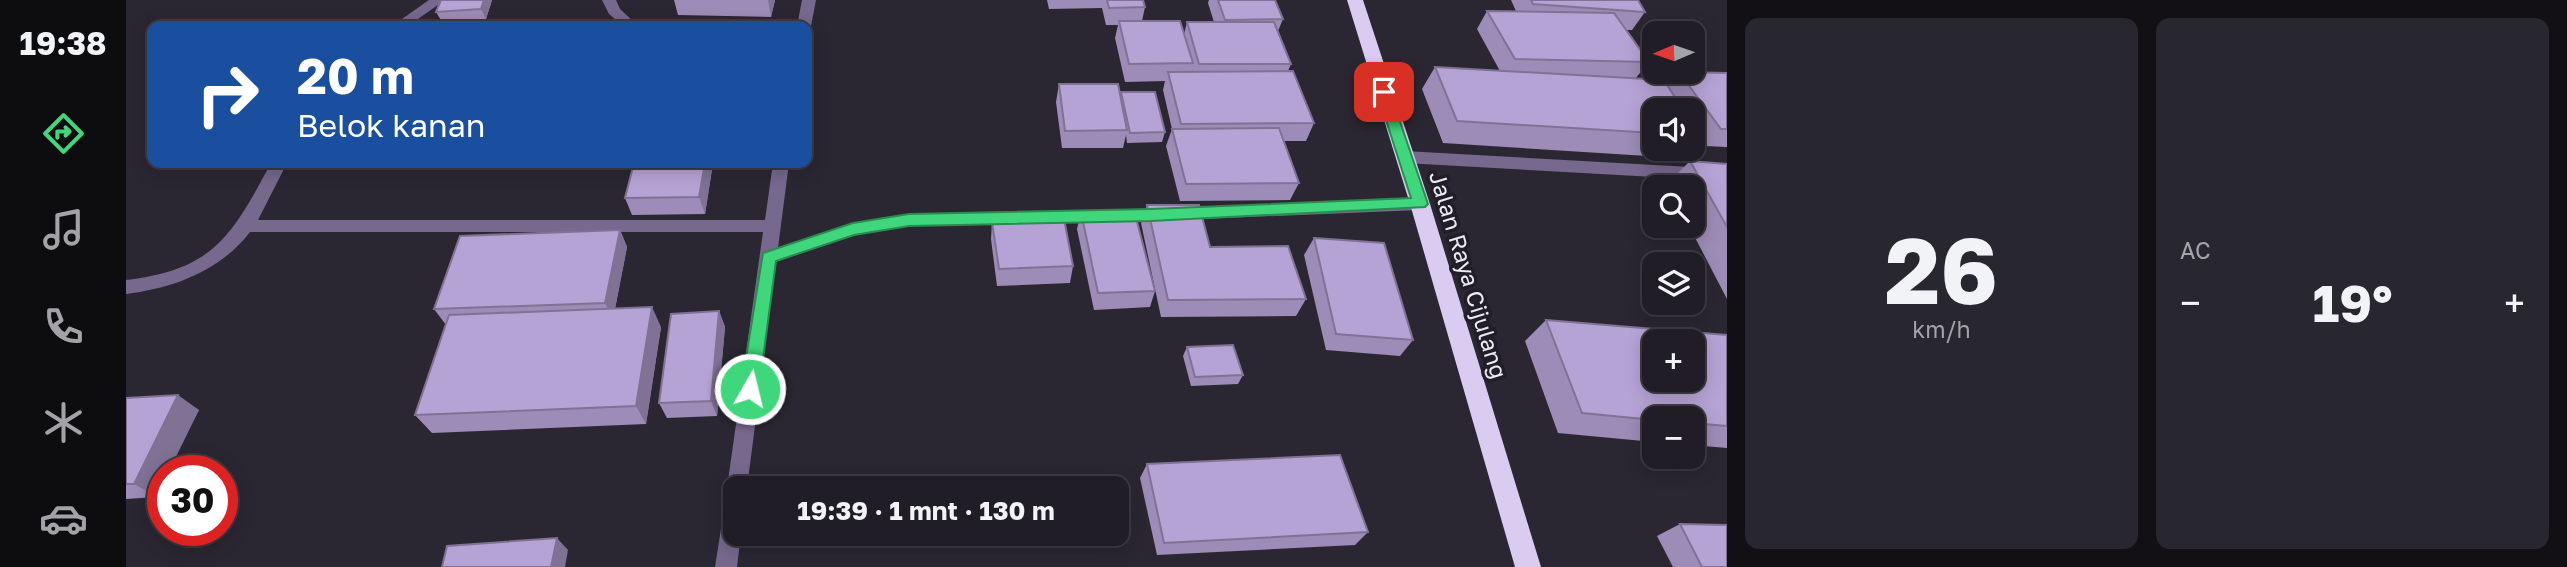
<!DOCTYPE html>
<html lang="id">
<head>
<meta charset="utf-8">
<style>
  :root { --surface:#201d26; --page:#28262e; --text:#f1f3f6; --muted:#a2a2a7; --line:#3d3b43; --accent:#40d77c }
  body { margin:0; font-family:"Golos Text",sans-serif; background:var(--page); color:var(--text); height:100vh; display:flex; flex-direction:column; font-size:26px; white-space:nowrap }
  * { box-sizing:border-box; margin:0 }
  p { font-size:23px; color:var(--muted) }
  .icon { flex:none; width:38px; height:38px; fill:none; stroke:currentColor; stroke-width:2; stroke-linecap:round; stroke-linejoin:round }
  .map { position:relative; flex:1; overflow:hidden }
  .details { display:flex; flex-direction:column; gap:18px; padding:18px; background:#121015; width:840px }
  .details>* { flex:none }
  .guide { position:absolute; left:21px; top:21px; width:665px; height:147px; border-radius:14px; box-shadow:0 4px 18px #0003,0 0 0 2px var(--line); background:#1a4fa0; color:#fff; overflow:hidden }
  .needle { width:46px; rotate:268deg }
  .controls { position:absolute; left:1516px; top:21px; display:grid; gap:14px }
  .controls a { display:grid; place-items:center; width:63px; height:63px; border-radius:14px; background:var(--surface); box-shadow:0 4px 18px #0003,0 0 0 2px var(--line); font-size:35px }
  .speed { position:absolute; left:21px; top:455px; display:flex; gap:14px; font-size:35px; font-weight:700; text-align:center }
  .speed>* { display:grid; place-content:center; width:91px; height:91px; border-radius:50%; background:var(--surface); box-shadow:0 4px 18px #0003,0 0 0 2px var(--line); line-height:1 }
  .speed .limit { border:10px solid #d22; background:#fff; color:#111 }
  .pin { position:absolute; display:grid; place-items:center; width:60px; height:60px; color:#fff; margin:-30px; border-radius:14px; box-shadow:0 4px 10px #0006 }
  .me { position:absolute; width:77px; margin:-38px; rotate:8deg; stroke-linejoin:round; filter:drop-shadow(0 0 5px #0008) }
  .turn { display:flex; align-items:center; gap:24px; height:147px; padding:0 35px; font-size:32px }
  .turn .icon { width:91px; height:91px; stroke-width:2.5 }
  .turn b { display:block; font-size:49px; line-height:60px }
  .big { font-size:52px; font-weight:700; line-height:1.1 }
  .details .card { flex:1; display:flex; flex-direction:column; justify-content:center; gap:10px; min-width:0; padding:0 24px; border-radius:14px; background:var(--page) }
  .details .dial { align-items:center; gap:0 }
  .dial b { font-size:91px; line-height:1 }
  .heat { display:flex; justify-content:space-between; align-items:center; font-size:38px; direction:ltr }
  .details .tiles { flex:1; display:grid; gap:18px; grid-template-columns:repeat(2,1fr) }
  .trip { position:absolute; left:597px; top:476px; width:406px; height:70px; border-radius:14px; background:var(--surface); box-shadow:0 4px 18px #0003,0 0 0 2px var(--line); font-weight:700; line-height:70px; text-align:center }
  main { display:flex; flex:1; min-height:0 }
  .tab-bar { display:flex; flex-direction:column; width:126px; justify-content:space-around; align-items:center; background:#0d0c0f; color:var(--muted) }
  .tab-bar .icon { width:49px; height:49px }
  .tab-bar .selected { color:var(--accent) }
  .tab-bar b { font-size:32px; color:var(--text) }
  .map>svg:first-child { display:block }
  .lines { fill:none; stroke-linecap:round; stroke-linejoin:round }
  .minor { fill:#77688e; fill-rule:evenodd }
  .highway { fill:#dacbf1; fill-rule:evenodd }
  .wall { fill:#9d8cb7 }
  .shaded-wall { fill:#7f7295 }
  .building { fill:#b6a3d5; stroke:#7f7295; stroke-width:2; fill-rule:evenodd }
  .route { fill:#40d77c; stroke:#2a8c51; stroke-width:2 }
  .labels { text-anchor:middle; stroke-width:7; stroke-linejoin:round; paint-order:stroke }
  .street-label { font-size:23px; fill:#ece9f1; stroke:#221e28 }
</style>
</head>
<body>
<main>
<nav class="tab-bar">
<b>19:38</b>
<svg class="icon selected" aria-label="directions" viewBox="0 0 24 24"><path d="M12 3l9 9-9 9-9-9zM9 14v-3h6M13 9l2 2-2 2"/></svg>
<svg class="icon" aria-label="music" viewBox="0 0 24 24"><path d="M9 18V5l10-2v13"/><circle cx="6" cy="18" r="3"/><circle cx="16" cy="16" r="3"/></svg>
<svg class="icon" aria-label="phone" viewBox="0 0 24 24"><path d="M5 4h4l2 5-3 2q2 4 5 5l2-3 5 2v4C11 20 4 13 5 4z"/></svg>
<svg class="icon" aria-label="climate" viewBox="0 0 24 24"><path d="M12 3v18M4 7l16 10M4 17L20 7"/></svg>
<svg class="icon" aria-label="car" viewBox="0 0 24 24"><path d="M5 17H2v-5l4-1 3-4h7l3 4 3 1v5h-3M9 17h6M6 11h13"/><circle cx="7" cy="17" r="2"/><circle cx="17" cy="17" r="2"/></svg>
</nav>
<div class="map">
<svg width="1601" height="567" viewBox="0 0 1601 567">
  <rect width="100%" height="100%" fill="#2b2732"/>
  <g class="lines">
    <!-- minor -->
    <g class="minor">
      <path d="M303 0H319L282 26H266Z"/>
      <path d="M476 0H490L494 9 512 26H497L483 14Z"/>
      <path d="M676 0H690L685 26 681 30V26H671Z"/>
      <path d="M1279 151 1601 169V181L1279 163 1271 157Z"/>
      <path d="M145 163H161L132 220H639L647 163H663L652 248 727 223 784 214 1025 209 1294 198 1302 204 1294 210 1025 221 784 226 728 235 650 262 621 488H609V534H615L611 567H589L599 503 604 495 601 488 637 232H124C94 271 48 288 0 294V280C88 270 106 235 145 163Z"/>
    </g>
    <!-- highway -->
    <path class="highway" d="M1221 0H1237L1304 204 1415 567H1389L1284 204Z"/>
  </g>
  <!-- wall -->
  <g class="wall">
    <path d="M315 0H366L360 19 316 22 310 12Z"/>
    <path d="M548 0H649L645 17 552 15Z"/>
    <path d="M921 0H1017L1019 7 1016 21 1058 34 1061 22H1088L1082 3 1083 0H1149L1157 19 1152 31 1165 64 1162 71 1188 123 1180 141H1158L1173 183 1164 200 1054 201 1040 146 1046 129 1037 90 1039 81 999 82 989 38 992 25H980L976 8 923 9Z"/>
    <path d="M1385 0H1512L1519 12 1506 30H1500L1523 62 1509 79 1541 86 1553 72 1601 73V147L1578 146 1572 138 1566 144V110H1528V149H1562L1553 158 1317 143 1296 89 1309 67 1374 71 1351 29 1361 11H1390Z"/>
    <path d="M933 84 994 97 995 92 1039 132 1036 142 1001 143 1000 135 997 148H936L930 102Z"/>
    <path d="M1564 161 1601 164V299L1563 226H1566V187H1543L1541 184Z"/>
    <path d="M587 163 579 214 506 215 499 198Z"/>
    <path d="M1021 205 1084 247 1180 299 1170 316 1035 317 1015 223Z"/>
    <path d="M955 212 1029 291 1024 307 968 310 951 229Z"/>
    <path d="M866 222 947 266 944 283 871 286 865 239Z"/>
    <path d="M494 230 501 247 489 309 535 327 520 424 306 433 289 415 320 325 308 309Z"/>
    <path d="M1188 238 1287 340 1274 356 1200 350 1178 255Z"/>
    <path d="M593 311 599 327 591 416 541 418 533 403Z"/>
    <path d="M1420 320 1601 335V448L1566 445V418H1528V442L1432 433 1399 341Z"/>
    <path d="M1061 347 1117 375 1112 384 1065 386 1057 356Z"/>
    <path d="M0 398 73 410 37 471V485L31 497 0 499Z"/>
    <path d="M1021 464 1242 532 1229 545 1031 555 1014 478Z"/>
    <path d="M1554 524 1601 567H1547L1531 536Z"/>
  </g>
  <!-- shaded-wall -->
  <g class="shaded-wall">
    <path d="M358 0H366L360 19 355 9Z"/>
    <path d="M642 0H649L645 17Z"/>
    <path d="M579 163H587L579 214 573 197Z"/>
    <path d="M494 230 501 247 487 319 479 303Z"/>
    <path d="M526 307 535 327 520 424 510 406Z"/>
    <path d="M593 311 599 327 591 416 585 401Z"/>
    <path d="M52 395 73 410 43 471H37V485L31 497 8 484Z"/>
    <path d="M431 538 442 550 439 567H425Z"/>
  </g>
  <!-- building -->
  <g class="building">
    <path d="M315 0H358L355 9 310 12Z"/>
    <path d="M981 0H1017L1019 7 983 8Z"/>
    <path d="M1092 0H1149L1157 19 1099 20Z"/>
    <path d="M1405 0H1512L1519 12 1407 4Z"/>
    <path d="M1361 11 1488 13 1523 62 1389 59Z"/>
    <path d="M993 21H1054L1067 63 1003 64Z"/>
    <path d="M1061 22H1148L1165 64H1073Z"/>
    <path d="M333 25 332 26H296Z"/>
    <path d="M1309 67 1538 80 1557 110H1528V133L1331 121Z"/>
    <path d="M1167 71 1188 123 1055 124 1042 72Z"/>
    <path d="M1553 72 1601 73V129H1595Z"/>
    <path d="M933 84H992L1001 130 939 131Z"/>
    <path d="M995 92H1029L1039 132 1004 133Z"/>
    <path d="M1566 125 1573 136H1566Z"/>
    <path d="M1153 128 1173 183 1060 184 1046 129Z"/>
    <path d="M1564 161 1601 164V227Z"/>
    <path d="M508 163H579L573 197 499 198Z"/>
    <path d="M1021 205H1073L1084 247 1162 246 1180 299 1042 300Z"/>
    <path d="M1008 210 1029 291 972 293 955 212Z"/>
    <path d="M938 219 947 266 873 269 866 222Z"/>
    <path d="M494 230 479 303 308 309 334 236Z"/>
    <path d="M1188 238 1258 243 1287 340 1210 334Z"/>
    <path d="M526 307 510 406 289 415 323 315Z"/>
    <path d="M593 311 585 401 533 403 545 314Z"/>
    <path d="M1420 320 1601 335V426L1566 423V418H1528V420L1456 413ZM1528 341H1566V380H1528Z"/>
    <path d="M1107 345 1117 375 1069 377 1061 347Z"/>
    <path d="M52 395 8 484H0V398Z"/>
    <path d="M1214 455 1242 532 1038 543 1021 464Z"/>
    <path d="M1554 524 1601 525V567H1576Z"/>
    <path d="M431 538 425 567H316L321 546Z"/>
  </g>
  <!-- route -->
  <path class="route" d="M1258 87 1264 92 1302 204 1299 207 1025 221 783 226 728 235 650 261 633 389 624 396 615 389 637 253 727 223 783 214 1025 209 1285 198 1251 92Z"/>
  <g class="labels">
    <!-- street labels -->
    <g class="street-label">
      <text transform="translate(1342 275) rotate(73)" y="8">Jalan Raya Cijulang</text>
    </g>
  </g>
</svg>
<div class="controls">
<a><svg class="needle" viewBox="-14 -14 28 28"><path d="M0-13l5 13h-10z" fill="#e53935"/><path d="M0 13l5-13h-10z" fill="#a2a2a7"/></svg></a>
<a><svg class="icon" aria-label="sound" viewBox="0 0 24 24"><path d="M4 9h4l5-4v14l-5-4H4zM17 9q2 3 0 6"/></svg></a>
<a><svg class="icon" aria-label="search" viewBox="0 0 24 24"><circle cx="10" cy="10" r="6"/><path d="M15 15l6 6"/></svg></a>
<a><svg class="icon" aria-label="layers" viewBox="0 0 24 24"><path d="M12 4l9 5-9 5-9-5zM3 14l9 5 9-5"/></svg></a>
<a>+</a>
<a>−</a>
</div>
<div class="speed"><div class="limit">30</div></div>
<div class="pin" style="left:1258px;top:92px;background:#d93025"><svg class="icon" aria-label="arrive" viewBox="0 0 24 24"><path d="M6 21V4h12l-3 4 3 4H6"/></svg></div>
<svg class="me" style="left:624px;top:389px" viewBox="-20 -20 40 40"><circle r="17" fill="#40d77c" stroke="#fff" stroke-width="3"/><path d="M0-11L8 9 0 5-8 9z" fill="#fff"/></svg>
<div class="trip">19:39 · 1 mnt · 130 m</div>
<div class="guide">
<div class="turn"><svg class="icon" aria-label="right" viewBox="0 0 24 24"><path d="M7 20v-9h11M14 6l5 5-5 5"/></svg><div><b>20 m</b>Belok kanan</div></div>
</div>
</div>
<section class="details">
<div class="tiles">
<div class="card dial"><b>26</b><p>km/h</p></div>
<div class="card"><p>AC</p>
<div class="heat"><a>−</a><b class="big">19°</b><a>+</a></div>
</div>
</div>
</section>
</main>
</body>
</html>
